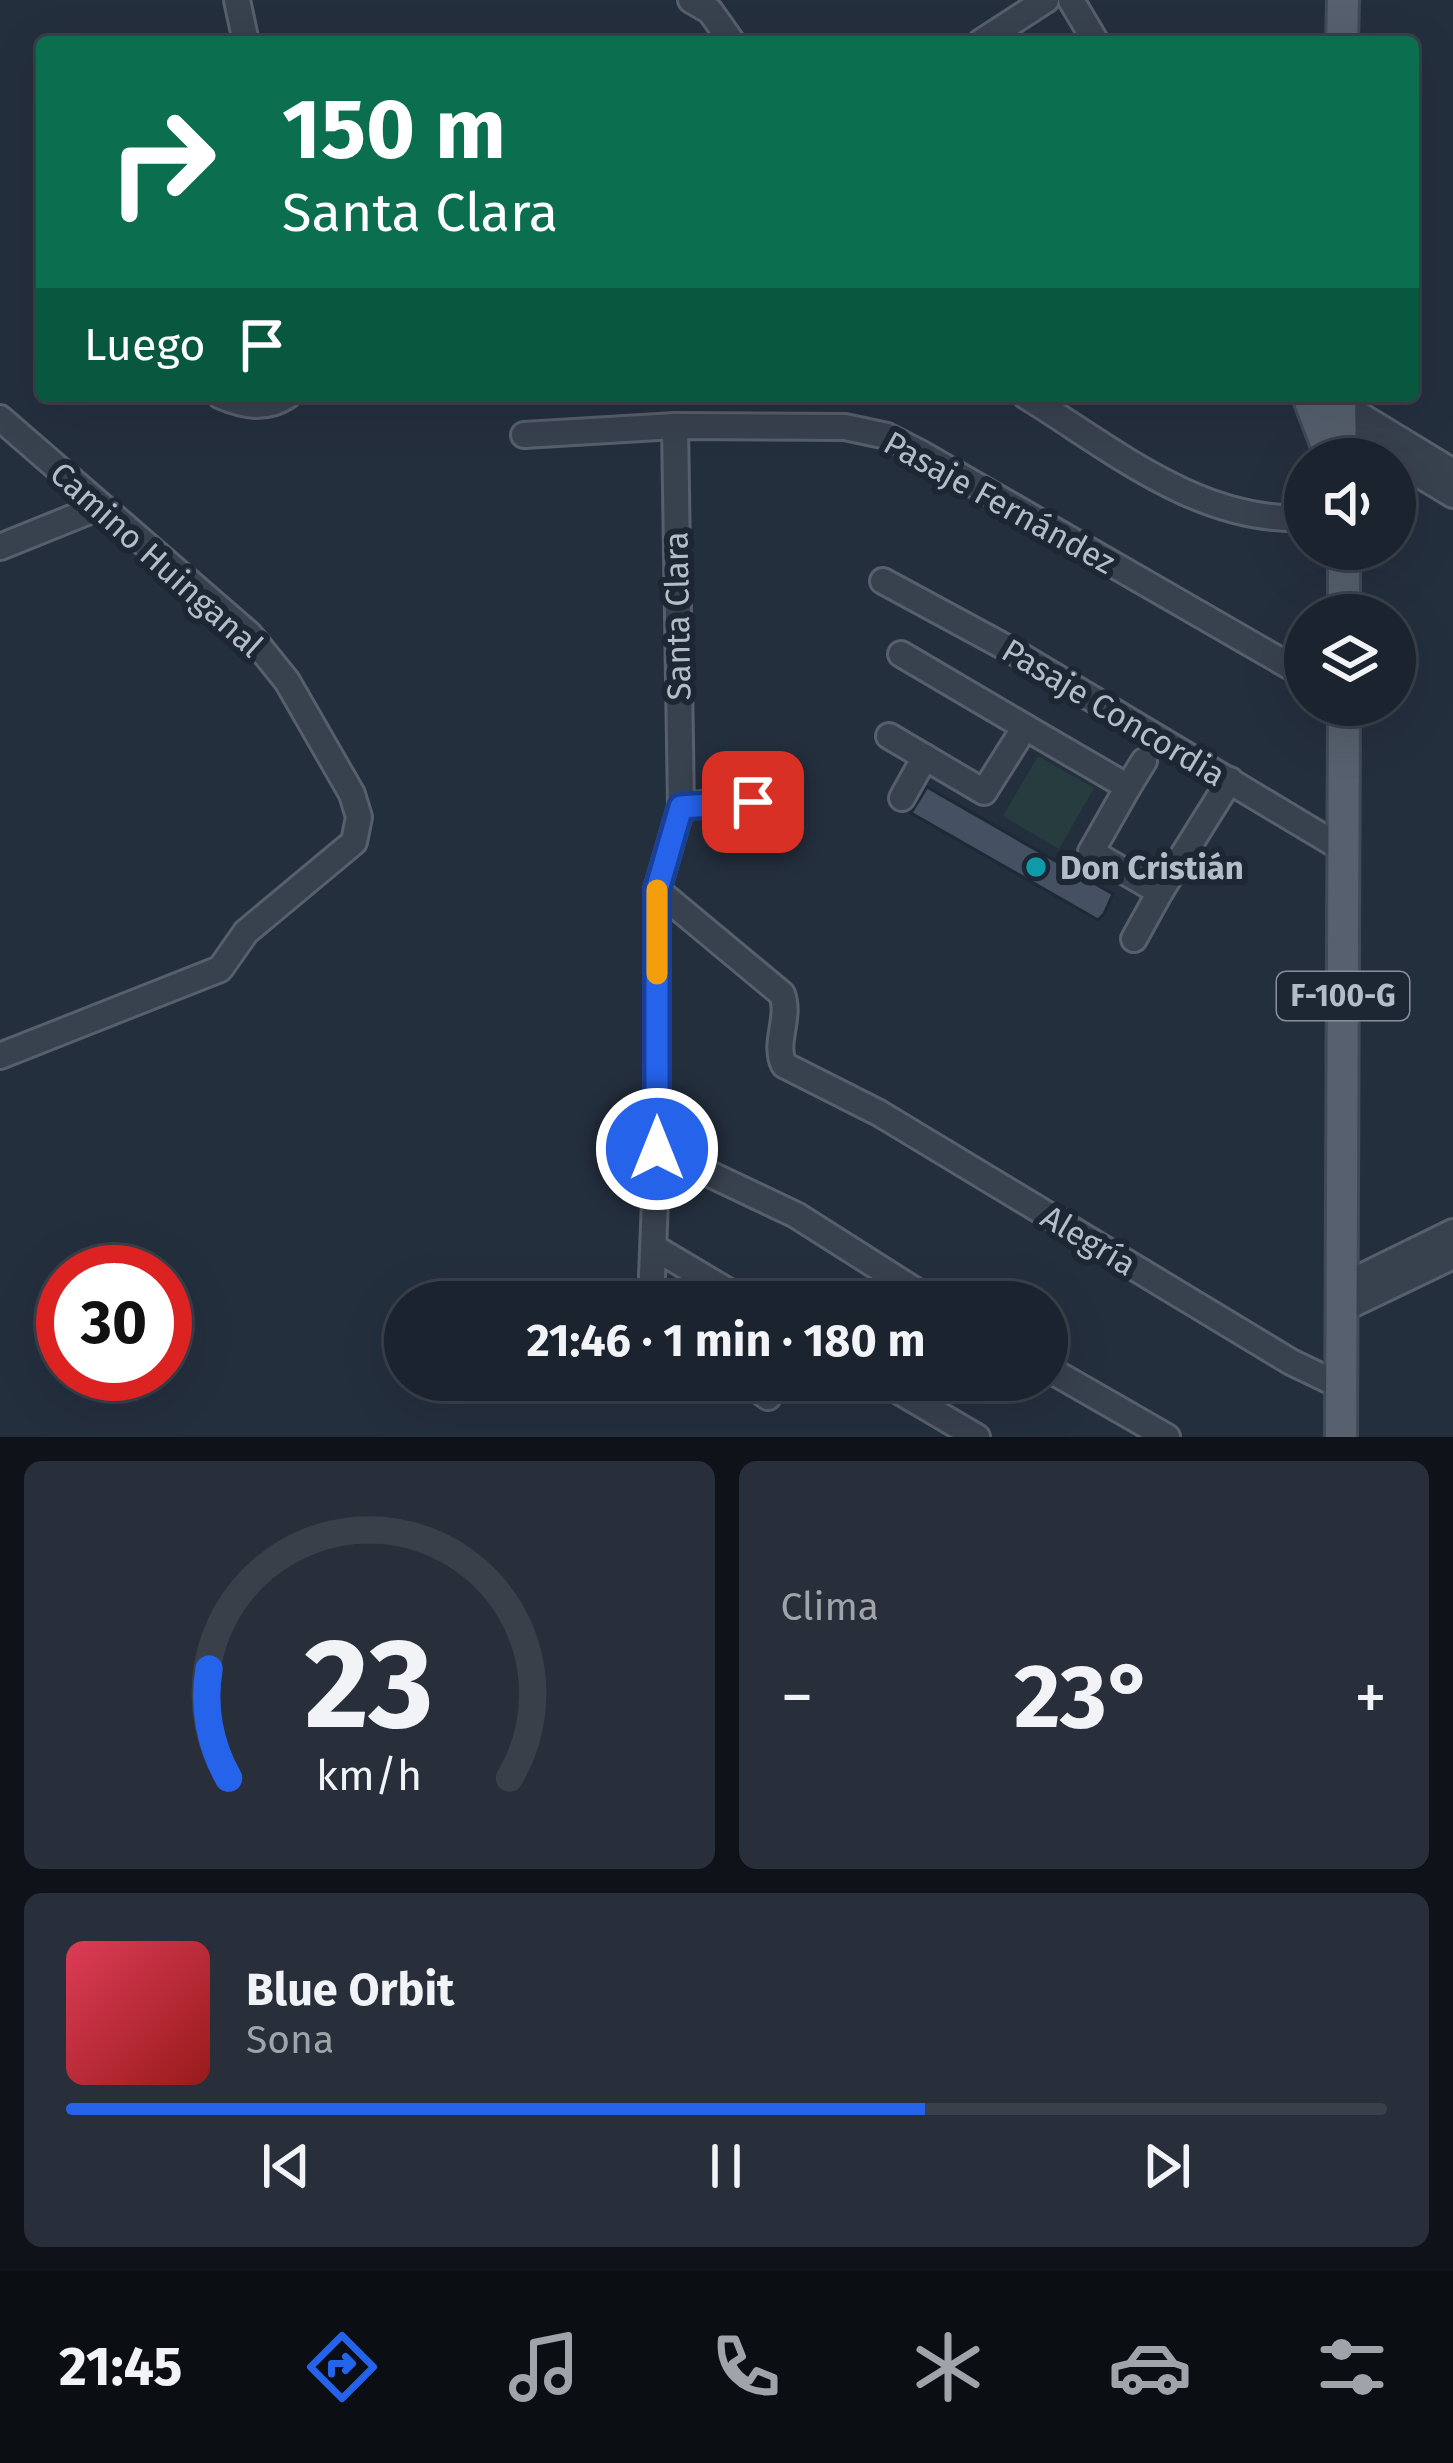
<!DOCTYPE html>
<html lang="es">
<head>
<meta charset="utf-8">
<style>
  :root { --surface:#1b232e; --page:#282f3a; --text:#f1f3f6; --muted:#a0a4aa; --line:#39404a; --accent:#2563eb }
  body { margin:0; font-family:"Fira Sans",sans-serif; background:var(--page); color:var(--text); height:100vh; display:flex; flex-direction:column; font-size:45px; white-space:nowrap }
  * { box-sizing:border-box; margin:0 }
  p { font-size:39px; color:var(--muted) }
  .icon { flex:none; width:66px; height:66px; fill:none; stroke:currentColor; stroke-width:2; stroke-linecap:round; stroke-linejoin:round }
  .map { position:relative; height:1437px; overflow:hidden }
  .sheet { display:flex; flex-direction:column; gap:24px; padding:24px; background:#0f1319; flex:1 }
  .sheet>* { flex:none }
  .guide { position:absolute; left:36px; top:36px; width:1383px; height:366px; border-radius:12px; box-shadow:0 12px 48px #0002,0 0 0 3px var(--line); background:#0b6e4f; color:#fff; overflow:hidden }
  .buttons { position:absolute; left:1284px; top:438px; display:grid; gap:24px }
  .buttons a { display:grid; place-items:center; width:132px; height:132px; border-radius:50%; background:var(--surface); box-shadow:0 12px 48px #0002,0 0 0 3px var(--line); font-size:60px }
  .speed { position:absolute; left:36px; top:1245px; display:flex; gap:24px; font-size:60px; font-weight:700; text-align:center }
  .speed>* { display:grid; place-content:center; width:156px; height:156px; border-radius:50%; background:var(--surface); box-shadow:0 12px 48px #0002,0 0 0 3px var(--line); line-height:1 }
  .speed .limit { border:18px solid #d22; background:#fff; color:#111 }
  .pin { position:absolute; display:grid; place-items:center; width:102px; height:102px; color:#fff; margin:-51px; border-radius:24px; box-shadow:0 6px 18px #0006 }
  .me { position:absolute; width:132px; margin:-66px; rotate:0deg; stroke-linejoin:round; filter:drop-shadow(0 0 9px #0008) }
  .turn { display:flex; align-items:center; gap:42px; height:252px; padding:0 48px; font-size:54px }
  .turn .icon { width:156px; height:156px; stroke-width:2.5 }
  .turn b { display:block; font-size:84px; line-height:102px }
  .then { display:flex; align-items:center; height:114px; padding:0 48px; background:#0003; gap:24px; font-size:45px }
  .big { font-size:90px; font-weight:700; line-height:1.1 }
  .sheet .tile { flex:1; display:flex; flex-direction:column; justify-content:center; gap:18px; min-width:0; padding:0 42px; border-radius:18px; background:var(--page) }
  .sheet .dial { align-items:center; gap:0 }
  .dial svg { height:312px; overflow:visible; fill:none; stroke:var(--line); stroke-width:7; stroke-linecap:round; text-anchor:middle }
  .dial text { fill:var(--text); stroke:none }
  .song { display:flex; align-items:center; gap:36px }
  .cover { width:144px; height:144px; border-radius:18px; background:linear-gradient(135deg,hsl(350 70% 55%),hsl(0 70% 35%)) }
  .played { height:12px; border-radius:6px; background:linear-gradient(90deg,var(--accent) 65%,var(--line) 65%) }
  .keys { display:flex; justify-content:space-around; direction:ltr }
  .heat { display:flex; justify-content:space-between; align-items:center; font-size:66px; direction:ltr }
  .sheet .tiles { flex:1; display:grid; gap:24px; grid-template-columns:1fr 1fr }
  .tile:last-child { grid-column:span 2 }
  .trip { position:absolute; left:384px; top:1281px; width:684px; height:120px; border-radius:60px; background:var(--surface); box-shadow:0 12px 48px #0002,0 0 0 3px var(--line); font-weight:700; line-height:120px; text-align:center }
  .tab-bar { display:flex; height:192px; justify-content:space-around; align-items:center; background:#0b0e12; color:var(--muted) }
  .tab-bar .icon { width:84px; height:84px }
  .tab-bar .on { color:var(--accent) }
  .tab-bar b { font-size:54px; color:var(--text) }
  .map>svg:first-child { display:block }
  .green { fill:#263c3f }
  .building { fill:#455162; stroke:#1f2835; stroke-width:3 }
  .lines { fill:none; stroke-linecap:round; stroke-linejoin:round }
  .minor-casing { stroke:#565f6c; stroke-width:30 }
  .major-casing { stroke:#414a57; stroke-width:36 }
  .minor { stroke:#38414e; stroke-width:24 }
  .major { stroke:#56606e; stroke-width:30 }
  .route-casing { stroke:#184099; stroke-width:30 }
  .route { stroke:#2563eb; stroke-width:21 }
  .slow { stroke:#f59e0b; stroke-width:21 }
  .culture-dot { fill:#0f9aa8; stroke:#1d2633; stroke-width:4.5 }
  .labels { text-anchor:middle; stroke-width:12; stroke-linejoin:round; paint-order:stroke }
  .shield { fill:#1d2633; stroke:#878f9c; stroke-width:3 }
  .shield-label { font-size:30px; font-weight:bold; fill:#b4bcc9 }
  .street-label { font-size:33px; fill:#b4bcc9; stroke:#1d2633 }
  .poi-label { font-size:33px; font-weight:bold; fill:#b4bcc9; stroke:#1d2633; text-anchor:start }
</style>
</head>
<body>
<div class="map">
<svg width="1453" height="1437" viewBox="0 0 1453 1437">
  <rect width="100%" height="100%" fill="#242f3e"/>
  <!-- green -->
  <path class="green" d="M1038 756 1094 788 1059 849 1003 816Z"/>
  <!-- building -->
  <path class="building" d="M927 787 1113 894 1104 914 1098 920 911 813Z"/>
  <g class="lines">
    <defs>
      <g id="minor">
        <path d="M237 0 246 42"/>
        <path d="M691 0 710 11 732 42"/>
        <path d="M1071 0 1096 42"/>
        <path d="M981 42 1046 0"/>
        <path d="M221 396C245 406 265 410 287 396"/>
        <path d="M1026 396C1112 449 1199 523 1305 518"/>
        <path d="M1330 397 1453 472"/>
        <path d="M0 418 249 634 287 681 352 794 359 817 354 842 246 932 220 969 0 1056"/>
        <path d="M1331 418 1394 459"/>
        <path d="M524 435 675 426 845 427 887 436 920 453 1305 675"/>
        <path d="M1395 460 1453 495"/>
        <path d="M0 547 99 507"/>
        <path d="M883 581 1016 653 1343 849"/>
        <path d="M901 654 1025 727"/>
        <path d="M889 736 984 792 1025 727 1128 787 1091 852 1160 892 1230 780"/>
        <path d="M1128 787 1144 761"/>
        <path d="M902 798 925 757"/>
        <path d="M681 807 729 800 762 804"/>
        <path d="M657 890 782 994C791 1018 773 1043 784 1065L879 1113 1291 1362 1341 1386"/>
        <path d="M1134 939 1160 892"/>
        <path d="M657 1149 796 1215 933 1302"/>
        <path d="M655 1248 746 1302"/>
        <path d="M1343 1286 1453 1232"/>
        <path d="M651 1302 657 1149V890L681 807 675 426"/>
        <path d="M1343 1309 1453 1256"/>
        <path d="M1047 1368 1167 1437"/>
        <path d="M745 1380 768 1397"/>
        <path d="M880 1380 977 1437"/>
      </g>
      <g id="major">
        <path d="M1342 42 1343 0"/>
        <path d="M1308 396 1332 459"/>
        <path d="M1340 396 1341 459"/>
        <path d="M1344 549V615"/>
        <path d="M1341 1437 1344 705"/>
      </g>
    </defs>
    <!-- minor casing -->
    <use href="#minor" class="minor-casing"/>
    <!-- major casing -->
    <use href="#major" class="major-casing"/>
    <!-- minor -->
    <use href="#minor" class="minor"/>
    <!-- major -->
    <use href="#major" class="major"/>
  </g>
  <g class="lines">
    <defs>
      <path id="route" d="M657 1149V890L681 807 753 802"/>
    </defs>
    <!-- route casing -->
    <use href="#route" class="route-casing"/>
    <!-- route -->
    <use href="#route" class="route"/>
    <!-- slow -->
    <path class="slow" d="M657 974V890"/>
  </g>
  <!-- markers -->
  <circle class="culture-dot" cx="1036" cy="867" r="12"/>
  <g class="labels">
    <!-- shield labels -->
    <rect class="shield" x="1277" y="972" width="132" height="48" rx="9"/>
    <g class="shield-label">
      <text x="1343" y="1006">F-100-G</text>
    </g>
    <!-- street labels -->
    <g class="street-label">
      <text transform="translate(1000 502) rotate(29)" y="12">Pasaje Fernández</text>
      <text transform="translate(157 559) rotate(42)" y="12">Camino Huinganal</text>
      <text transform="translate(677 616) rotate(-91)" y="12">Santa Clara</text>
      <text transform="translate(1114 712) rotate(31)" y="12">Pasaje Concordia</text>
      <text transform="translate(1089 1240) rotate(31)" y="12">Alegría</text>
    </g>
    <!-- poi labels -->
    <g class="poi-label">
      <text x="1060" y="879">Don Cristián</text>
    </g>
  </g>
</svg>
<div class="buttons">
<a><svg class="icon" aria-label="sound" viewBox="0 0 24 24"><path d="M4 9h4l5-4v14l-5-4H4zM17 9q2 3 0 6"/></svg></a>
<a><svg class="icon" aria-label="layers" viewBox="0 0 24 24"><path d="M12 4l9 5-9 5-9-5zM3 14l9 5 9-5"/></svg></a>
</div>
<div class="speed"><div class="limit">30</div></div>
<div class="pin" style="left:753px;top:802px;background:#d93025"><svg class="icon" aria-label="arrive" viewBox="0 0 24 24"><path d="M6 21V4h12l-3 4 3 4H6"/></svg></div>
<svg class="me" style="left:657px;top:1149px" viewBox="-20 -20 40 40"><circle r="17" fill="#2563eb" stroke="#fff" stroke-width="3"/><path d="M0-11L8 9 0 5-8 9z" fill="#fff"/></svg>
<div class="trip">21:46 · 1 min · 180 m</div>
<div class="guide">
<div class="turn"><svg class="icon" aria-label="right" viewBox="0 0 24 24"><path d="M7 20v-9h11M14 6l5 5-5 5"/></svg><div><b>150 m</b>Santa Clara</div></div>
<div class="then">Luego<svg class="icon" aria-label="arrive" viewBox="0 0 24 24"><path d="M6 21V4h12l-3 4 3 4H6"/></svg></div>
</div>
</div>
<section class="sheet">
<div class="tiles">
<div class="tile dial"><svg viewBox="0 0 100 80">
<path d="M14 69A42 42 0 1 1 86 69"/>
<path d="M14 69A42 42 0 0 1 9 41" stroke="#2563eb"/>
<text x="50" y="56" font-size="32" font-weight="700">23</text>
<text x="50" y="72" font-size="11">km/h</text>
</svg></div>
<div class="tile"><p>Clima</p>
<div class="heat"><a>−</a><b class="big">23°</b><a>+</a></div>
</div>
<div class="tile">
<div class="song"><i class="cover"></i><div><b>Blue Orbit</b><p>Sona</p></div></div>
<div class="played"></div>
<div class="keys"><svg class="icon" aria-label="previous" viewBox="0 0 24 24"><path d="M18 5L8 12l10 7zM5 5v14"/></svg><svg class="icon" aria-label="pause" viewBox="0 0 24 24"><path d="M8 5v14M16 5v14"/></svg><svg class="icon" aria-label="next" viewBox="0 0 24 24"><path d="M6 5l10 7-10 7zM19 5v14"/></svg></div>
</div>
</div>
</section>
<nav class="tab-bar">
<b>21:45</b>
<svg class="icon on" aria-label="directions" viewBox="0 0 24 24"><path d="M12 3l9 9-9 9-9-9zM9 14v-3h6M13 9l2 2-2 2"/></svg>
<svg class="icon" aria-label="music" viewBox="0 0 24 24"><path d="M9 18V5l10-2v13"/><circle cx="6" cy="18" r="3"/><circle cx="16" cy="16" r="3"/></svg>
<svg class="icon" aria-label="phone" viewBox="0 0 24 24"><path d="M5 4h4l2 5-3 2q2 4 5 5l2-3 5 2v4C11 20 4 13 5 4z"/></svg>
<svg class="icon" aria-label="climate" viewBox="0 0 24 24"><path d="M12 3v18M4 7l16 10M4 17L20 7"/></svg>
<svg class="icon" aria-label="car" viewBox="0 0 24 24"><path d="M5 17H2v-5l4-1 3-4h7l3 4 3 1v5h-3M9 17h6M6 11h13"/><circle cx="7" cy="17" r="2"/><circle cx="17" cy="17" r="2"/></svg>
<svg class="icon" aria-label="filters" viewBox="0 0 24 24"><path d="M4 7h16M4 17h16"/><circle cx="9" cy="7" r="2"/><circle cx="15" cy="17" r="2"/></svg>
</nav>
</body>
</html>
